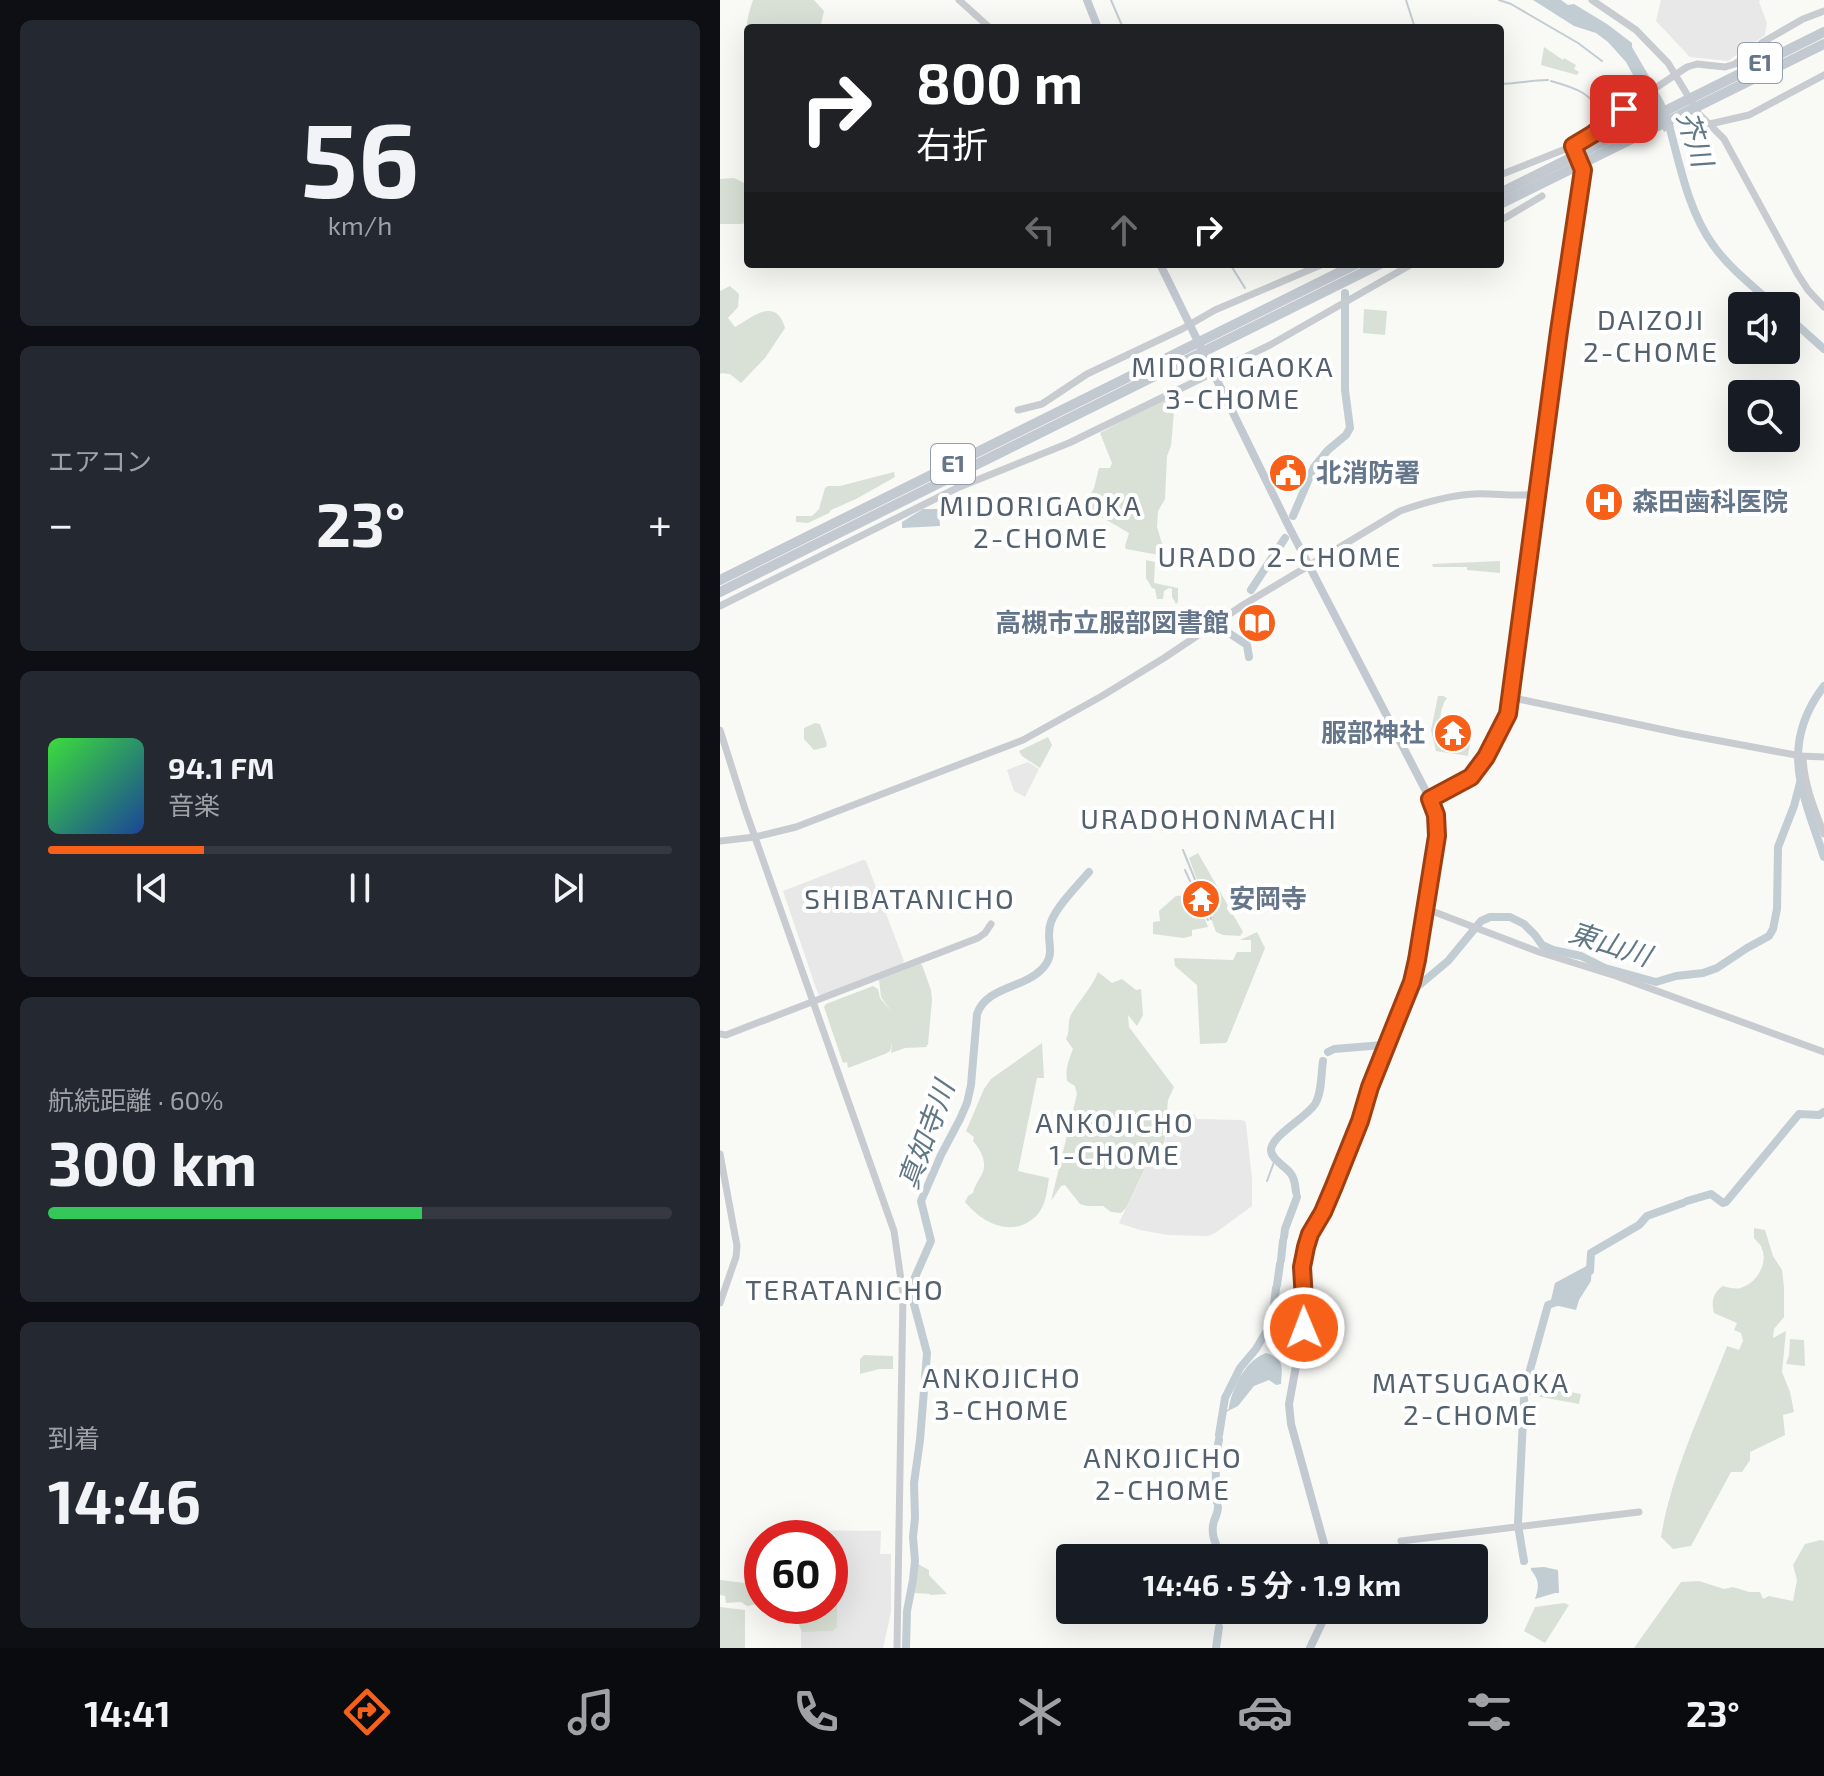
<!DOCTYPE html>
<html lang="ja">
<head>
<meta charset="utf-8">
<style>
  :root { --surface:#171b24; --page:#242831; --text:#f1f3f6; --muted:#9ea1a6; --line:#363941; --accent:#f66019 }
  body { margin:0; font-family:"Exo 2","Noto Sans JP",sans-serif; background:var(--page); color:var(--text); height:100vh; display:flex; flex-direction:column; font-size:30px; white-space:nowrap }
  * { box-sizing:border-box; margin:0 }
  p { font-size:26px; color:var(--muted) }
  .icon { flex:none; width:44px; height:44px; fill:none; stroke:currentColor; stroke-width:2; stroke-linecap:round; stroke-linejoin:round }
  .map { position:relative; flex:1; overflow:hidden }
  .side { display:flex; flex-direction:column; gap:20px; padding:20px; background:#0d0f14; width:720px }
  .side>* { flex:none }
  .banner { position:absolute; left:24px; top:24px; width:760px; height:244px; border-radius:8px; box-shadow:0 8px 32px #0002; background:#202124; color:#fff; overflow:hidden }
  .controls { position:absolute; left:1008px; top:292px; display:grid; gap:16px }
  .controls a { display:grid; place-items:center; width:72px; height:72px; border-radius:8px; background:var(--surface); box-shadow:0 8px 32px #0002; font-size:40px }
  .speed { position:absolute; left:24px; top:1520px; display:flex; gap:16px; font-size:40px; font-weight:700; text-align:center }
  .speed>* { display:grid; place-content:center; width:104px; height:104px; border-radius:50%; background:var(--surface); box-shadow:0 8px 32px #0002; line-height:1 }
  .speed .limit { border:12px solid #d22; background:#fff; color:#111 }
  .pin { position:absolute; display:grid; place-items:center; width:68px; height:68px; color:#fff; margin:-34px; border-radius:16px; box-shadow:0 4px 12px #0006 }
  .me { position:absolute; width:88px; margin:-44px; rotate:359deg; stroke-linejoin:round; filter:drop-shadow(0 0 6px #0008) }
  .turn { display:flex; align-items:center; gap:28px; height:168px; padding:0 40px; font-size:36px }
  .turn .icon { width:104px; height:104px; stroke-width:2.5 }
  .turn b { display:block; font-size:56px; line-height:68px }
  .lanes { display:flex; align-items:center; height:76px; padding:0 40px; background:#0003; justify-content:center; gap:40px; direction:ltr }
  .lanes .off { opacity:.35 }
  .big { font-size:60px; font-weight:700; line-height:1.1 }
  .side .card { flex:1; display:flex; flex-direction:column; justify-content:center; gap:12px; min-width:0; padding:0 28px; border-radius:12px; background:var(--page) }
  .side .dial { align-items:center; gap:0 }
  .dial b { font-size:104px; line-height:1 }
  .song { display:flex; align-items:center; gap:24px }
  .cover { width:96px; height:96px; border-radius:12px; background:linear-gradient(135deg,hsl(120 70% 55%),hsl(220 70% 35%)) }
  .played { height:8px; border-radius:4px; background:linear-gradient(90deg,var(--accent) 25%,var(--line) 25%) }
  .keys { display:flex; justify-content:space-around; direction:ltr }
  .heat { display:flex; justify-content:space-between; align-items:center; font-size:44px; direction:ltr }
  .charge { height:12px; border-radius:6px; background:linear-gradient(90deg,#34c759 60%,var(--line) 0) }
  .trip { position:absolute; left:336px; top:1544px; width:432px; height:80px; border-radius:8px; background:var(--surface); box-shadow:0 8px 32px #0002; font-weight:700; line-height:80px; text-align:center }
  .dock { display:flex; height:128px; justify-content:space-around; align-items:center; background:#090b0e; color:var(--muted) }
  .dock .icon { width:56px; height:56px }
  .dock .active { color:var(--accent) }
  .dock b { font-size:36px; color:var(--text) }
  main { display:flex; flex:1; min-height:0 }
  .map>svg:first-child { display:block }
  .built { fill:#e7e8e7 }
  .green { fill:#d9e1d6 }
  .water { fill:#c2cdd3 }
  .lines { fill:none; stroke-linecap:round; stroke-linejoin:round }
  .stream { stroke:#c2cdd3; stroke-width:2 }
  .river { stroke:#c2cdd3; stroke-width:8 }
  .tertiary { stroke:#c8ccd0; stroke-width:7 }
  .primary { stroke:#c3c9d1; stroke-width:8 }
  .motorway { stroke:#c3c9d1; stroke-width:10 }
  .route-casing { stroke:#a03e10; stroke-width:20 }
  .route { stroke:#f66019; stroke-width:14 }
  .labels { text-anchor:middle; stroke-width:8; stroke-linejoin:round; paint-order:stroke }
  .shield { fill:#fff; stroke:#939fad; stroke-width:2 }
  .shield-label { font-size:24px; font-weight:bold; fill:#65768a }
  .poi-label { font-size:26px; font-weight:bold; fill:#65768a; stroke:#fff; text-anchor:start }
  .water-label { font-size:28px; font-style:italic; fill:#607886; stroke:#fff }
  .neighbourhood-label { font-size:28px; letter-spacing:2px; fill:#53606e; stroke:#fff }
</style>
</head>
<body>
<main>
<section class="side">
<div class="card dial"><b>56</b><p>km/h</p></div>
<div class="card"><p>エアコン</p>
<div class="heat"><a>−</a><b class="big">23°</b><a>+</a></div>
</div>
<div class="card">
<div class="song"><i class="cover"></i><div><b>94.1 FM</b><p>音楽</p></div></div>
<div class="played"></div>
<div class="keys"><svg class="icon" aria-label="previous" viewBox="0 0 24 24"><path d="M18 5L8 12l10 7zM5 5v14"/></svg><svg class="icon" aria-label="pause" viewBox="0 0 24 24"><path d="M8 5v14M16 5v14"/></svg><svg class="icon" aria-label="next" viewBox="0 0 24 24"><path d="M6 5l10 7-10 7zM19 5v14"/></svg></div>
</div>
<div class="card"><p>航続距離 · 60%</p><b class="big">300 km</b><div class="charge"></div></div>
<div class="card"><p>到着</p><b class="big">14:46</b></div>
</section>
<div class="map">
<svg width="1104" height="1648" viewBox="0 0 1104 1648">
  <rect width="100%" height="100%" fill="#f9f9f6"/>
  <!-- built -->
  <g class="built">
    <path d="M941 0H1040L1039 2 1047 23 1045 35 1008 61 970 57 936 21Z"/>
    <path d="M308 762 319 769 305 797 294 791 287 770Z"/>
    <path d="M143 860 146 861 184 961 182 964 101 995 98 994 63 891Z"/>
    <path d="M449 1114H474L477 1119 521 1120 525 1121 526 1124 532 1179V1206L495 1233 488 1236 448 1235 420 1230 399 1223 428 1163 441 1154 445 1143Z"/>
    <path d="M62 1530 161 1531 160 1554H171V1612L163 1648H81V1631L76 1618 73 1616 110 1606V1538H60Z"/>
  </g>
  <!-- green -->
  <g class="green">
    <path d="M33 0H94L104 11 100 28H28V51C24 34 27 16 33 0Z"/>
    <path d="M824 47 843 60 844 58 856 65 854 69 859 72 857 75 821 65Z"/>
    <path d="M14 178 28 185V223L20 224H0V179Z"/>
    <path d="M10 286 19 294 18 307 8 318 15 327C33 317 56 296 65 328L45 358 21 383 10 374 1 373 0 375V291Z"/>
    <path d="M644 309 667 311 665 335 643 333Z"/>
    <path d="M451 395 455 400 451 446 447 456 445 499 438 511 437 527 445 554 444 556 406 549 405 546 409 533 364 507 374 488 379 468H390L392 463 380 433Z"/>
    <path d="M174 472 175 477 136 499 111 510 109 513 88 523 76 522V516H92L99 509 105 488 108 486H120Z"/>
    <path d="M426 560 435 562 434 583 458 588V602L456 604 452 597V589L449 588 444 591 443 599H437L435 589 432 588 426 578Z"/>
    <path d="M780 561V573L747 570V567H713L712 564Z"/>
    <path d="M718 696H723L727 698C718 710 719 729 725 741H739L744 735 751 738 748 756 716 751 711 730Z"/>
    <path d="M95 723 100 724 107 744 106 747 94 750 84 739V728Z"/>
    <path d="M328 737 332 745 320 768 302 756 299 751Z"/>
    <path d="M478 853 523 932 520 936 503 935 496 932 469 858Z"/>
    <path d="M471 881 488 927 472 930V936L464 938 433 934V922L440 921 439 911 456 896 466 895 470 891 469 883Z"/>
    <path d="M537 932 545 948 507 1042 505 1043 480 1044 477 985 455 966 454 958 513 960 517 952H531V940H520Z"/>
    <path d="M200 964 202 965 211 990 212 1000 208 1044 206 1047 185 1048 171 1053 172 1043 170 1051 165 1054 128 1068 127 1062 123 1063 104 1007 106 1004 153 986 158 989 160 998 171 1011 161 997 159 980Z"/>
    <path d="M378 972 392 983 402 979 416 990 421 989 423 1015 417 1026 408 1015 409 1027 454 1087 448 1100 445 1139 441 1153 428 1162 406 1208 401 1213 391 1212 383 1206H367L360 1204 345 1185 341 1186 331 1201 357 1094 355 1086 347 1081C345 1068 349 1060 353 1049L346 1039C351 1030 346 1023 352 1013 361 998 371 989 378 972Z"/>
    <path d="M322 1043 324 1078H317L298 1171 329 1178C327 1190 326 1206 317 1215 294 1239 263 1224 245 1202L248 1196 253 1193C255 1184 258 1182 262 1174 268 1162 260 1149 253 1141L254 1137 246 1131 264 1089 271 1079Z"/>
    <path d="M1034 1228 1045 1230 1053 1256 1062 1270 1064 1288V1317L1054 1329 1053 1338 1066 1331 1062 1372 1070 1392 1074 1412 1063 1415 1065 1435 1030 1452V1460L1022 1472H1011L971 1546 953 1549 941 1537C952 1470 983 1409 1007 1346L1019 1350 1023 1341 1021 1333 1014 1330 1017 1323 994 1313C991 1302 993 1292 1003 1286 1010 1288 1017 1290 1023 1287 1037 1282 1048 1263 1042 1249 1041 1244 1037 1242 1034 1238Z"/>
    <path d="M1070 1339 1084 1340 1085 1366 1066 1364 1069 1355Z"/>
    <path d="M144 1355 173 1356V1369H159L140 1374V1359Z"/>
    <path d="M807 1384 861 1394 859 1404 805 1394Z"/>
    <path d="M1101 1540 1104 1541V1648H914L961 1582 979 1581 1004 1589 1013 1587 1029 1592H1040L1043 1599 1049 1596 1073 1601 1077 1580 1073 1565 1085 1544Z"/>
    <path d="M196 1563 209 1570V1575L227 1594 210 1595V1594L194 1593Z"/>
    <path d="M0 1580 42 1585V1603L27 1606 21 1602 6 1603 5 1596 0 1595Z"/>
    <path d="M110 1586 117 1592V1627L113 1631 82 1632 78 1618 73 1616 70 1606H110Z"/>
    <path d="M844 1603 849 1605 825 1643 804 1631 815 1607Z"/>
    <path d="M0 1607 25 1610V1648H0Z"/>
  </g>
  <!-- water -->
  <g class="water">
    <path d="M813 0H841L848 5 854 4 887 24 912 43V47L944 102 954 127 944 132 906 62 888 42 876 33 854 26Z"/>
    <path d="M203 509H219L220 526 182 528V522Z"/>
    <path d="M872 1263 871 1281 859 1300 856 1310 830 1304 835 1283Z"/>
    <path d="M546 1353C565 1359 562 1366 561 1384L556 1385 549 1380 534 1386 518 1406 504 1413C512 1405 507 1413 510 1402 515 1382 527 1360 546 1353Z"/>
    <path d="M824 1567 838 1570 839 1593H835L815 1599C819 1587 820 1581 811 1570V1568Z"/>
  </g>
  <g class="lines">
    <!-- stream -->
    <g class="stream">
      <path d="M391 0 403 28"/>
      <path d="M686 0 695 28"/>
      <path d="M779 0 791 4 858 43 882 61"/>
      <path d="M831 81C856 88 872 93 885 118"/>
      <path d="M780 84C796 84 811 80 828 80"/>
      <path d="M510 264 525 288"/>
      <path d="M463 850 491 919"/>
      <path d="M465 870 488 920"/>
      <path d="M547 1181 554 1162 553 1157"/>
    </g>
    <!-- river -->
    <g class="river">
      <path d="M947 118C959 160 967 209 993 245 1010 269 1034 287 1055 306"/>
      <path d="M1066 315 1104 349"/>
      <path d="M573 516 594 467 608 450 626 435 630 428 625 390V293"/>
      <path d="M531 590 565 538"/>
      <path d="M503 629 527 645 529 657"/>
      <path d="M1104 686C1058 746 1083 794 1104 857"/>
      <path d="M672 1044 697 987 728 961 761 921 770 917H790L804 924 815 935 822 945 833 950 861 956 885 968 936 982 956 976 983 973 997 968 1027 948 1049 936 1053 929 1057 909 1058 847 1074 806 1080 783"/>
      <path d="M608 1052 614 1049 663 1045"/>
      <path d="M576 1192C575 1185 575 1179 571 1174 566 1166 551 1160 551 1150 551 1136 587 1117 595 1104 602 1093 601 1074 603 1061"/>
      <path d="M967 1201 991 1194 1003 1203 1006 1202 1079 1114 1099 1115 1104 1112"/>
      <path d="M564 1237 565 1229 577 1197"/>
      <path d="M561 1260 563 1241"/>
      <path d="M870 1271 871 1253 919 1225 927 1216 963 1203"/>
      <path d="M557 1285 560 1264"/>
      <path d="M552 1322 556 1288"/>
      <path d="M808 1377 828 1305 840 1301"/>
      <path d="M804 1392 806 1384"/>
      <path d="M499 1435 505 1398 520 1368 536 1349 549 1327"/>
      <path d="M497 1502C496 1481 494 1460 499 1440"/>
      <path d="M498 1507C498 1512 496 1516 494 1521 490 1535 496 1544 501 1556"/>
      <path d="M798 1522 804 1399"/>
      <path d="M799 1531 804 1561"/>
      <path d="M499 1620V1610"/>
      <path d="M186 1648 187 1611 193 1580 195 1561 193 1537 195 1518 194 1483 200 1440 207 1353 191 1293 192 1284 211 1241 201 1201 221 1155 240 1119 247 1103 251 1085 257 1014C267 986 303 989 322 969 338 953 324 940 331 922 337 906 357 886 369 872"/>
      <path d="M496 1648 499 1627"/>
    </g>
    <!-- tertiary -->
    <g class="tertiary">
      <path d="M239 0 270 28"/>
      <path d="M872 0 916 30 948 63 979 114 1004 139 1077 273 1088 290 1104 307"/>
      <path d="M990 124 1029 115 1104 75"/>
      <path d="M780 175 853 146 919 99 967 67 977 64 1005 67 1015 64 1043 42 1083 19 1104 11"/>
      <path d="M780 221 822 196"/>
      <path d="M298 410 322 404 367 374 462 329 495 310 603 264"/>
      <path d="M0 606 237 488 349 443 550 345 692 264"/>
      <path d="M789 697 963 734 1081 756 1104 757"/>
      <path d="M0 730 25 809 174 1231 183 1294 177 1648"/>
      <path d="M1083 757C1084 784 1094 808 1104 834"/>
      <path d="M710 799C723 793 737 788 749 778 763 767 783 731 788 714L839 331 863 170 853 146"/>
      <path d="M0 841 35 837 76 827 303 740 382 696 444 658 523 605 680 511C703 503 729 495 754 494 775 493 796 497 817 494"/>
      <path d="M704 908 819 952 896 976 1104 1052"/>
      <path d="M0 1034 6 1035 258 938 265 933 271 924"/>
      <path d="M0 1154 17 1246 16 1257 0 1303"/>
      <path d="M681 1541 919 1512"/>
    </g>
    <!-- primary -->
    <g class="primary">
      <path d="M367 0 378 28"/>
      <path d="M440 264 569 527 710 799 716 815 717 836 697 960 692 982 650 1087 640 1121 614 1186 603 1212 590 1234 586 1247 582 1267 585 1317 569 1404 571 1424 608 1558"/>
      <path d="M590 1648 608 1610"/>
    </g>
    <!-- motorway -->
    <g class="motorway">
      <path d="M780 193 1104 32"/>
      <path d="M780 204 1104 44"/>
      <path d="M0 580 636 264"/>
      <path d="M0 592 660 264"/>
    </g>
  </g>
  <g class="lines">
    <defs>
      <path id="route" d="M584 1328 585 1317 582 1267 586 1247 590 1234 603 1212 614 1186 640 1121 650 1087 692 982 697 960 717 836 716 815 710 799 751 777 766 757 788 714 839 331 863 170 853 146 873 134 904 109"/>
    </defs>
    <!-- route casing -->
    <use href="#route" class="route-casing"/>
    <!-- route -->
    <use href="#route" class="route"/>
  </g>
  <!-- icons -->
  <defs>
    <symbol id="civic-disc" viewBox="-11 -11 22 22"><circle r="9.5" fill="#f66019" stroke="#fff"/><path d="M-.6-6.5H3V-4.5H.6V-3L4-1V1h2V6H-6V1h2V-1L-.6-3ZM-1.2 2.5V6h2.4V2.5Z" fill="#fff"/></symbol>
    <symbol id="hospital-disc" viewBox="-11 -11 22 22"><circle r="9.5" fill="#f66019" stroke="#fff"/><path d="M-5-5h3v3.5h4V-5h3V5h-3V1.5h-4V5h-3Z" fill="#fff"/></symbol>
    <symbol id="library-disc" viewBox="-11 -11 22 22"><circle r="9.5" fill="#f66019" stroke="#fff"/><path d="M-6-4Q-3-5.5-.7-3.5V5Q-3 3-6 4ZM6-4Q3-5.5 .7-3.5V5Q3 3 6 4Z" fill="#fff"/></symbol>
    <symbol id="temple-disc" viewBox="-11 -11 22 22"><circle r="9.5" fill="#f66019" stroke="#fff"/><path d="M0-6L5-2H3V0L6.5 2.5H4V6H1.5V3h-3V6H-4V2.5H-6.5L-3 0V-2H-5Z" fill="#fff"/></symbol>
  </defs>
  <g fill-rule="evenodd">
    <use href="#civic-disc" x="546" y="451" width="44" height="44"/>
    <use href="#hospital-disc" x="862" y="480" width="44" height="44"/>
    <use href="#library-disc" x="515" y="601" width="44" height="44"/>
    <use href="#temple-disc" x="711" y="711" width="44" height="44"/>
    <use href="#temple-disc" x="459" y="877" width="44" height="44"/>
  </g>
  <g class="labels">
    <!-- shield labels -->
    <g class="shield">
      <rect x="1018" y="43" width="44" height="40" rx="6"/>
      <rect x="211" y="444" width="44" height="40" rx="6"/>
    </g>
    <g class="shield-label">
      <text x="1040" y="71">E1</text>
      <text x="233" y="472">E1</text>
    </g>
    <!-- poi labels -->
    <g class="poi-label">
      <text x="596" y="482">北消防署</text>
      <text x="912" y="511">森田歯科医院</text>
      <text x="509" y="632" text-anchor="end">高槻市立服部図書館</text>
      <text x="705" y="742" text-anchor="end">服部神社</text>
      <text x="509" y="908">安岡寺</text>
    </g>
    <!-- water labels -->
    <g class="water-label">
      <text transform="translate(975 139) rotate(72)" y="10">芥川</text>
      <text transform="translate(890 944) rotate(18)" y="10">東山川</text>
      <text transform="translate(206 1135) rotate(-70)" y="10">真如寺川</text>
    </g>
    <!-- neighbourhood labels -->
    <g class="neighbourhood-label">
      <text x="931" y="330">DAIZOJI<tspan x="931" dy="32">2-CHOME</tspan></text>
      <text x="513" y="377">MIDORIGAOKA<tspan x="513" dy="32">3-CHOME</tspan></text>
      <text x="321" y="516">MIDORIGAOKA<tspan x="321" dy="32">2-CHOME</tspan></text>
      <text x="560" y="567">URADO 2-CHOME</text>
      <text x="489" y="829">URADOHONMACHI</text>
      <text x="190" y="909">SHIBATANICHO</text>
      <text x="395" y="1133">ANKOJICHO<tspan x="395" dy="32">1-CHOME</tspan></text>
      <text x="125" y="1300">TERATANICHO</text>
      <text x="282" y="1388">ANKOJICHO<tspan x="282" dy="32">3-CHOME</tspan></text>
      <text x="751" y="1393">MATSUGAOKA<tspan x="751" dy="32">2-CHOME</tspan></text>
      <text x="443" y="1468">ANKOJICHO<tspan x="443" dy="32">2-CHOME</tspan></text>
    </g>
  </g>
</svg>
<div class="controls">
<a><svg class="icon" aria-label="sound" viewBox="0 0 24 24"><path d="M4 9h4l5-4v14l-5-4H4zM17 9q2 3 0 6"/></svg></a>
<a><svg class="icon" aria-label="search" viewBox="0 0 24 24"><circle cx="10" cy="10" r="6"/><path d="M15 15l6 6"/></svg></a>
</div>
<div class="speed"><div class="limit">60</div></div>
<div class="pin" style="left:904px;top:109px;background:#d93025"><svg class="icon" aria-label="arrive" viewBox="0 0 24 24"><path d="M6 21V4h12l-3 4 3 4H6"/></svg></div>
<svg class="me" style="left:584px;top:1328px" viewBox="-20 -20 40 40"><circle r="17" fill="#f66019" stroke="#fff" stroke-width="3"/><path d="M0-11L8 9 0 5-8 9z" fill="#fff"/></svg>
<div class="trip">14:46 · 5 分 · 1.9 km</div>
<div class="banner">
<div class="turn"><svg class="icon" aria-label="right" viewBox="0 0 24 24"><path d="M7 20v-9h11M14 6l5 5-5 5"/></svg><div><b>800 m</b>右折</div></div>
<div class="lanes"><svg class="icon off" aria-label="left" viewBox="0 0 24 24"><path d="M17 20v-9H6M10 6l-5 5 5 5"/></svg><svg class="icon off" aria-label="ahead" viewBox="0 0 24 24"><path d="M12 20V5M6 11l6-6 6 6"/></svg><svg class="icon" aria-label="right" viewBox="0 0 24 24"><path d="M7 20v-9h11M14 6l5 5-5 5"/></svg></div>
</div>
</div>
</main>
<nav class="dock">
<b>14:41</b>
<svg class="icon active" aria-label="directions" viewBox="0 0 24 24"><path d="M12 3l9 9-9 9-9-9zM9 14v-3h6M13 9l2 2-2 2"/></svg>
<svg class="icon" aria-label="music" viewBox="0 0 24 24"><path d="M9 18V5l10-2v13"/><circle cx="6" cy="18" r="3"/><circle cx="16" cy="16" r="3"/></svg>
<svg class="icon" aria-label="phone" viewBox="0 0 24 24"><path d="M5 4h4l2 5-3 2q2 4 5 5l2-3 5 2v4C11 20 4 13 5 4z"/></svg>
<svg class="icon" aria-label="climate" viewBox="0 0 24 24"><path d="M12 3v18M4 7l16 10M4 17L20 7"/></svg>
<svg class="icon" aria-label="car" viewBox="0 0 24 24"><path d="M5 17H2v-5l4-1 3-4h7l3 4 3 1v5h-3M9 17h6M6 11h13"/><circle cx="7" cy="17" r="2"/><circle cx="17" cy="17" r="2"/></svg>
<svg class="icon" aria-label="filters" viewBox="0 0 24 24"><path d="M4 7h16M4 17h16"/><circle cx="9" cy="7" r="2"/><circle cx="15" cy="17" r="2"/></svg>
<b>23°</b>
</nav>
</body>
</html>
